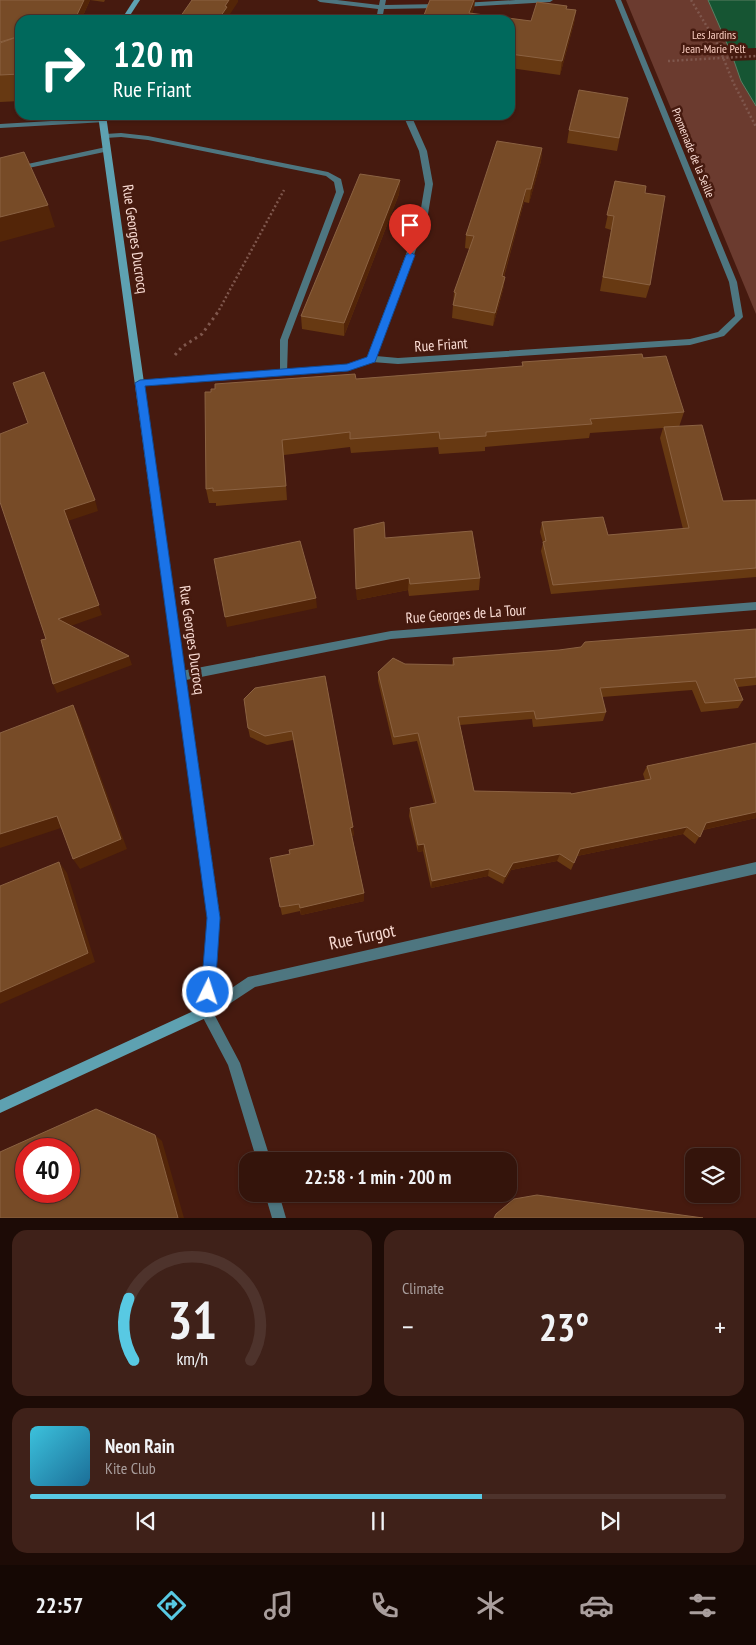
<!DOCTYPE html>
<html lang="en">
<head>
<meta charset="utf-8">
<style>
  :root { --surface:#34140b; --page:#3f2119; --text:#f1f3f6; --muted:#a99e9d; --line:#4e332c; --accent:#58c9e3 }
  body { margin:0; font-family:"PT Sans Narrow",sans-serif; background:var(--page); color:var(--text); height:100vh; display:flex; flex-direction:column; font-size:19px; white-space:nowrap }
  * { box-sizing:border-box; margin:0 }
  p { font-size:16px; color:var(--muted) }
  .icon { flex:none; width:28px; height:28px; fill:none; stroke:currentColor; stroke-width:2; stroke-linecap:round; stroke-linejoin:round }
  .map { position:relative; height:1218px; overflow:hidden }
  .panel { display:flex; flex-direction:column; gap:12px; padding:12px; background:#1d0b06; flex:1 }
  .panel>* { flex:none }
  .banner { position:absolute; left:15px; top:15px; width:500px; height:105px; border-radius:15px; box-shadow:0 1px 4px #0004,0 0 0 1px var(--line); background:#00695c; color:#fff; overflow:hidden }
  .fabs { position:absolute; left:685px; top:1148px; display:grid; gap:10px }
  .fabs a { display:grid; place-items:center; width:55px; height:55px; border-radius:10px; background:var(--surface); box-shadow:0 1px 4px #0004,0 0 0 1px var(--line); font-size:25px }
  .speed { position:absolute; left:15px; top:1138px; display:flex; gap:10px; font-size:25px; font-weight:700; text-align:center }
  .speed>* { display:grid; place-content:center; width:65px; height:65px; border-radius:50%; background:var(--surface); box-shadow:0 1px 4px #0004,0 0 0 1px var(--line); line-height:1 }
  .speed .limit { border:8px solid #d22; background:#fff; color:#111 }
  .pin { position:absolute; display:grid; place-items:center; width:42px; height:42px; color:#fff; margin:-51px -21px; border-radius:50% 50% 50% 0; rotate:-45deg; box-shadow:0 0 5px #0007 }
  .pin .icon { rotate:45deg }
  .me { position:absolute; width:55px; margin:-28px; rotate:4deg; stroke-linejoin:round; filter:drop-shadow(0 0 4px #0008) }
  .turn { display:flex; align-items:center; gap:18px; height:105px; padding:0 15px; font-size:22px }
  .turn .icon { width:65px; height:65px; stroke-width:2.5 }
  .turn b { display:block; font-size:35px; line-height:42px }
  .big { font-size:38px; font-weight:600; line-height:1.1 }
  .panel .widget { flex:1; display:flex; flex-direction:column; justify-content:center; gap:8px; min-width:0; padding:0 18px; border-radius:15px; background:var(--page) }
  .panel .dial { align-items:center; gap:0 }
  .dial svg { height:130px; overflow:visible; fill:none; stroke:var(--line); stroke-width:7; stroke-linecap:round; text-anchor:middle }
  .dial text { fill:var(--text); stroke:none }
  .song { display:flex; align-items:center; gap:15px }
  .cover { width:60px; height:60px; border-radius:8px; background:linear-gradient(135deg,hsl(190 70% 55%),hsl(200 70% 35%)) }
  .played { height:5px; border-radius:2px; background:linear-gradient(90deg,var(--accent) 65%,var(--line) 65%) }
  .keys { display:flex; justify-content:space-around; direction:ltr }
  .heat { display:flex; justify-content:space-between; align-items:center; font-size:28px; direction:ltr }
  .panel .tiles { flex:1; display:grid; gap:12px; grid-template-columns:1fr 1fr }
  .widget:last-child { grid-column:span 2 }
  .trip { position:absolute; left:239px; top:1152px; width:278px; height:50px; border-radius:15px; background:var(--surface); box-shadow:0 1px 4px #0004,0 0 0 1px var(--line); font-weight:600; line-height:50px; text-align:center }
  .dock { display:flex; height:80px; justify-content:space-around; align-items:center; background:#150804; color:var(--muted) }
  .dock .icon { width:35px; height:35px }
  .dock .active { color:var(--accent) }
  .dock b { font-size:22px; color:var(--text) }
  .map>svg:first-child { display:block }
  .green { fill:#6b3b2f }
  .water { fill:#165533; stroke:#5a7e63 }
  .pier { fill:#461a0f }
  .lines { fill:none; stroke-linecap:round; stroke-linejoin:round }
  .path-far1 { stroke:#7f574d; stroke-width:2.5; stroke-dasharray:2 2.5; stroke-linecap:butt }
  .path { stroke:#7f574d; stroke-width:3; stroke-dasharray:2.5 4; stroke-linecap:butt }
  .lane { fill:#4e7680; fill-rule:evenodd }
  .street { fill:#4e7680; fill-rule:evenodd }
  .secondary { fill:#5ea1b1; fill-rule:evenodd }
  .path-bridge { stroke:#7f574d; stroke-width:2.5; stroke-dasharray:2 2.5; stroke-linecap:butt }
  .wall { fill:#673912 }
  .shaded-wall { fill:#532508 }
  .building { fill:#774b27; stroke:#8b6242; fill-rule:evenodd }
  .route { fill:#1a73e8; stroke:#114b97 }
  .labels { text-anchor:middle; stroke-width:5; stroke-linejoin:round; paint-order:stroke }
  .far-park-label { font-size:12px; fill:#facdc0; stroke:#461a0f }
  .far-street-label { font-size:12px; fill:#fadcd4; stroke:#461a0f }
  .street-label { font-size:15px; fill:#fadcd4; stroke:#461a0f }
  .near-street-label { font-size:18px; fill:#fadcd4; stroke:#461a0f }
</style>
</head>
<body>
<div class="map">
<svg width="756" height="1218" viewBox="0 0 756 1218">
  <rect width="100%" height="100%" fill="#461a0f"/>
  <!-- green -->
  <path class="green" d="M626 0H756V314Z"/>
  <!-- water -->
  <path class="water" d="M708 0H756V106L741 81 732 55Z"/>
  <!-- pier -->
  <path class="pier" d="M756 48V60L731 61 726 49Z"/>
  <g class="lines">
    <!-- path-far1 -->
    <g class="path-far1">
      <path d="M691 0 718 45 733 82 756 127"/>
      <path d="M219 310 284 190"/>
    </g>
    <!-- path -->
    <path class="path" d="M175 355 182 347 202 334 220 309"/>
    <!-- lane -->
    <g class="lane">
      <path d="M102 118 106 120 105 122 0 128V124Z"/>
      <path d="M121 133 148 136 328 172 341 179 344 192 288 340 287 374H281L280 372V340L336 192 334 182 326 176 148 140 121 137 105 138 101 136 105 134Z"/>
      <path d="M106 147 110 149 109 151 0 174V170Z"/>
    </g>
    <!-- street -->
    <g class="street">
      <path d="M317 0H337L379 5 380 0H386L385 5 440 4 443 6 440 8 384 9 382 20H376L378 9 320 2Z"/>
      <path d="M516 0H553L550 2 462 7 459 5 462 3Z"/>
      <path d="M615 0H621L737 282 743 317 724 336 690 345 398 364 372 362 348 371 137 385 136 383 140 380 347 365 367 357 419 220 425 184 419 151 403 115H411L427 151 433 184 427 220 376 356 398 358 690 339 718 332 735 316 729 282Z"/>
      <path d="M756 602V610L391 639 181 681 177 679 176 676 177 673 181 671 391 631Z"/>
      <path d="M756 862V874L255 987 214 1014 240 1063 271 1161H257L228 1065 200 1012 202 1008 248 977Z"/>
      <path d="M265 1194H279L286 1218H272Z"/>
    </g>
    <!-- secondary -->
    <g class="secondary">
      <path d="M134 0H140L127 20H121Z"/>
      <path d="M98 115H106L220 918 212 1012 210 1016 0 1113V1100L200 1008 208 918Z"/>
    </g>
    <!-- path-bridge -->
    <path class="path-bridge" d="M668 61 756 56"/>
  </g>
  <!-- wall -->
  <g class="wall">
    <path d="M0 0H105L104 2 90 0 81 20H20V101L0 102Z"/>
    <path d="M430 0H477H475L474 8 472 14 531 21 567 6 566 9 576 10 574 23 560 75 510 68V20H422Z"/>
    <path d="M628 98 617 151 567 143 569 130Z"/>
    <path d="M542 148 541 161 529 203 524 202 504 277H505L503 290 493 326 452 318 454 292 470 249 465 248 466 235Z"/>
    <path d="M400 180 399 194 344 336 302 329 301 316Z"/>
    <path d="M615 181 645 193 650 285 646 298 600 291 611 230 605 228Z"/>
    <path d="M643 358 684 412 679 427 723 501 756 500V577L551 594 541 551 543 543 540 532 542 522 608 535 683 529 660 438 663 428 590 433 589 438 485 447V451L439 454 438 447 351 453 350 447 284 455 287 500 216 506V503H209L206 489 356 379 522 366V362Z"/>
    <path d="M354 529 385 538 480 578 479 590 409 596 408 590 357 600Z"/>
    <path d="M756 629V685L738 687 743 700 738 708 701 712 692 690 602 697 606 712 603 721 533 727 532 719 460 725 474 791 571 794 645 780 643 774 647 766 756 743V818L703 830 695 844 683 834 577 856 571 870 557 861 511 870 503 884 488 876 431 888 423 851 418 852 409 816 410 808 434 804 417 741 393 745 378 681V672L452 665 453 658 559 650Z"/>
    <path d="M325 676 354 835 352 836 364 893V901L301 915 300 911 282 915 270 858 290 854 314 845 293 740 267 745 250 737 248 728Z"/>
  </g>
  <!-- shaded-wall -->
  <g class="shaded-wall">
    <path d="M84 0H90L81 20H75V19Z"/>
    <path d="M229 0H238V2L228 17 229 20H218L225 6Z"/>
    <path d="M474 0H475L474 8 470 20 469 13Z"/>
    <path d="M576 10 574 23 560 75 562 61Z"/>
    <path d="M542 148 541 161 529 203 531 189Z"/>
    <path d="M400 180 399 194 344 336V323Z"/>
    <path d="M526 189 524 202 500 290 502 276Z"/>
    <path d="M48 205 55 227 0 242V217Z"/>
    <path d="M505 277 503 290 493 326 495 313Z"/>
    <path d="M95 500 98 511 68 521 102 615 62 629 58 619 64 510Z"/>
    <path d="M409 578 408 590 357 600 356 589Z"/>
    <path d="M316 598 317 608 227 627 225 617Z"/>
    <path d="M129 656 132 665 57 693 53 684Z"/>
    <path d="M73 705 79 717 127 849 80 869 73 859Z"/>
    <path d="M756 812V818L702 830 706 823Z"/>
    <path d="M57 816 64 827 0 848V834Z"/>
    <path d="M353 827 354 835 351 836 350 828Z"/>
    <path d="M687 827 683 834 577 856 571 870 580 849Z"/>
    <path d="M424 844 423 851 418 852V845Z"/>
    <path d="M560 854 557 861 511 870 503 884 505 877 513 863Z"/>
    <path d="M59 862 67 873 95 962 0 1004V992Z"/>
    <path d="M489 869 488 876 431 888 432 881Z"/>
    <path d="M364 893V901L301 915 300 908Z"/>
    <path d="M155 1135 162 1141 184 1218H178Z"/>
  </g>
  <!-- building -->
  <g class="building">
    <path d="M0 0H84L75 19 57 18V20H20V36L0 42Z"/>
    <path d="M192 0H229L225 6 227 7 218 20H178Z"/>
    <path d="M430 0H474L469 13 531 21 537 2 567 6 566 9 576 10 562 61 510 54V20H422Z"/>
    <path d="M20 36V74L0 75V43Z"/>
    <path d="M579 90 628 98 619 138 569 130Z"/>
    <path d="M497 141 542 148 531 189H526L502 276 505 277 495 313 453 305 456 293 454 292 474 236 466 235Z"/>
    <path d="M24 152 48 205 0 217V158Z"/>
    <path d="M360 174 400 180 344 323 301 316Z"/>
    <path d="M615 181 646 186 645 193 665 196 650 285 603 277 614 216 607 215Z"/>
    <path d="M642 354 643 358 666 356 684 412 590 419 592 424 486 432V436L440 439 439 432 350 439V432L282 440 286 486 213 491V488L206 489 205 392H211V389H215V384L355 374 356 379 523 366 522 362Z"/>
    <path d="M44 372 95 500 64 510 99 605 58 619 129 656 53 684 41 640 46 639 0 502V434L28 423 13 383Z"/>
    <path d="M702 425 723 501 756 500V568L553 585 543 542 546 541 542 522 603 517 608 535 689 528 664 427Z"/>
    <path d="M384 522 385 538 472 531 480 578 410 584 409 578 356 589 354 529Z"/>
    <path d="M300 541 316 598 225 617 214 559Z"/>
    <path d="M756 629V677L734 679 743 700 705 703 696 681 600 688 606 712 536 719 534 711 458 717 474 791 571 793V794L651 779 647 766 756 743V812L706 823 700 837 687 827 580 849 574 863 560 854 513 863 505 877 489 869 432 881 424 844 418 845 410 808 436 803 418 733 394 737 378 672 393 658 405 664 454 665 453 658 559 650 581 647 585 642Z"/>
    <path d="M325 676 353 827 350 828 364 893 300 908 299 904 280 907 270 858 290 854 289 850 314 845 292 731 265 736 248 728 244 699 255 688Z"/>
    <path d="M73 705 121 839 73 859 57 816 0 834V733Z"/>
    <path d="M59 862 88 953 0 992V886Z"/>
    <path d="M96 1109 155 1135 178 1218H0V1152ZM26 1149H69V1191H26Z"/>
    <path d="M537 1195 703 1218H494L496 1214 514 1199Z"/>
  </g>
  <!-- route -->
  <path class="route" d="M410 252 415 255 375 362 348 371 145 386 220 918 215 992 213 997 208 999 203 997 201 992 207 918 135 383 140 380 347 364 367 357 406 255Z"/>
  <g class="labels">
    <!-- far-park labels -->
    <g class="far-park-label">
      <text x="714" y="39">Les Jardins<tspan x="714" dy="14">Jean-Marie Pelt</tspan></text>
    </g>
    <!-- far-street labels -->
    <g class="far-street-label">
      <text transform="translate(693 153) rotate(68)" y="4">Promenade de la Seille</text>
    </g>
    <!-- street labels -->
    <g class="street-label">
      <text transform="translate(135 239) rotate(82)" y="5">Rue Georges Ducrocq</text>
      <text transform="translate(441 345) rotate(-4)" y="5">Rue Friant</text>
      <text transform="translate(466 614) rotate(-4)" y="5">Rue Georges de La Tour</text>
      <text transform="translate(192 640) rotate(82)" y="5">Rue Georges Ducrocq</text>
    </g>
    <!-- near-street labels -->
    <g class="near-street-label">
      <text transform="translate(362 937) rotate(-12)" y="6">Rue Turgot</text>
    </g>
  </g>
</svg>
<div class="fabs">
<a><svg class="icon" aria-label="layers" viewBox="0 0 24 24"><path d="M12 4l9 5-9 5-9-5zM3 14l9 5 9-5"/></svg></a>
</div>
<div class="speed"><div class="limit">40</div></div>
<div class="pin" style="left:410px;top:255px;background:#d93025"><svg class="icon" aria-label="arrive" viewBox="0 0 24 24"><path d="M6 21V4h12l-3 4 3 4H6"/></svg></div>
<svg class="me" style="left:208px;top:992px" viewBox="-20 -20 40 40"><circle r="17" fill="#1a73e8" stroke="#fff" stroke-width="3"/><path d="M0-11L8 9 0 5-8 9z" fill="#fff"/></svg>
<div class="trip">22:58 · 1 min · 200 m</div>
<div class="banner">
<div class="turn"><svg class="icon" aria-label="right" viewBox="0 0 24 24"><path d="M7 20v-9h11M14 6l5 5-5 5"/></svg><div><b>120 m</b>Rue Friant</div></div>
</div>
</div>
<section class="panel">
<div class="tiles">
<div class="widget dial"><svg viewBox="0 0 100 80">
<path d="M14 69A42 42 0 1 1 86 69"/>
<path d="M14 69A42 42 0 0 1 11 31" stroke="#58c9e3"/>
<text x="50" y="56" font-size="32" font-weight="700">31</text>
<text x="50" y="72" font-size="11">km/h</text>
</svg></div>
<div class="widget"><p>Climate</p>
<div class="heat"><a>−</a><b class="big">23°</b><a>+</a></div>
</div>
<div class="widget">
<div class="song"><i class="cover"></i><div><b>Neon Rain</b><p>Kite Club</p></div></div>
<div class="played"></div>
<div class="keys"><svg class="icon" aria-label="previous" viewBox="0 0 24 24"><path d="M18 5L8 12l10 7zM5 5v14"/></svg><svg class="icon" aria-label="pause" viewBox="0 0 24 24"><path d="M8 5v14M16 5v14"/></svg><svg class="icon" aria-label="next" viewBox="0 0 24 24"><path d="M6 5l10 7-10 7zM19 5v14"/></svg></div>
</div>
</div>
</section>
<nav class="dock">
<b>22:57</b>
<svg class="icon active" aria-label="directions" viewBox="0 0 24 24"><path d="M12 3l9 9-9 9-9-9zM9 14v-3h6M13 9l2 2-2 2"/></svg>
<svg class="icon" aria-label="music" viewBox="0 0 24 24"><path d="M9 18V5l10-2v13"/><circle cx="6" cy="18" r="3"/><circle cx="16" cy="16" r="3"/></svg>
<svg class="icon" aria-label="phone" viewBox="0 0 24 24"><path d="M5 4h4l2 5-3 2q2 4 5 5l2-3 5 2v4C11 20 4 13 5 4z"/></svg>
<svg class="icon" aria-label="climate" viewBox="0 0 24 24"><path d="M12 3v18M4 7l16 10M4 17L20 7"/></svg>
<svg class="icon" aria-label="car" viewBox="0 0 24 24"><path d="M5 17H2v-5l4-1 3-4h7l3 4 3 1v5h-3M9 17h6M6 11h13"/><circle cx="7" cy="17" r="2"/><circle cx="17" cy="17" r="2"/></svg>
<svg class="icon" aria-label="filters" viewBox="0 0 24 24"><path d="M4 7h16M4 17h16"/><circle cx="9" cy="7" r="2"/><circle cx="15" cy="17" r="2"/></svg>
</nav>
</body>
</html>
